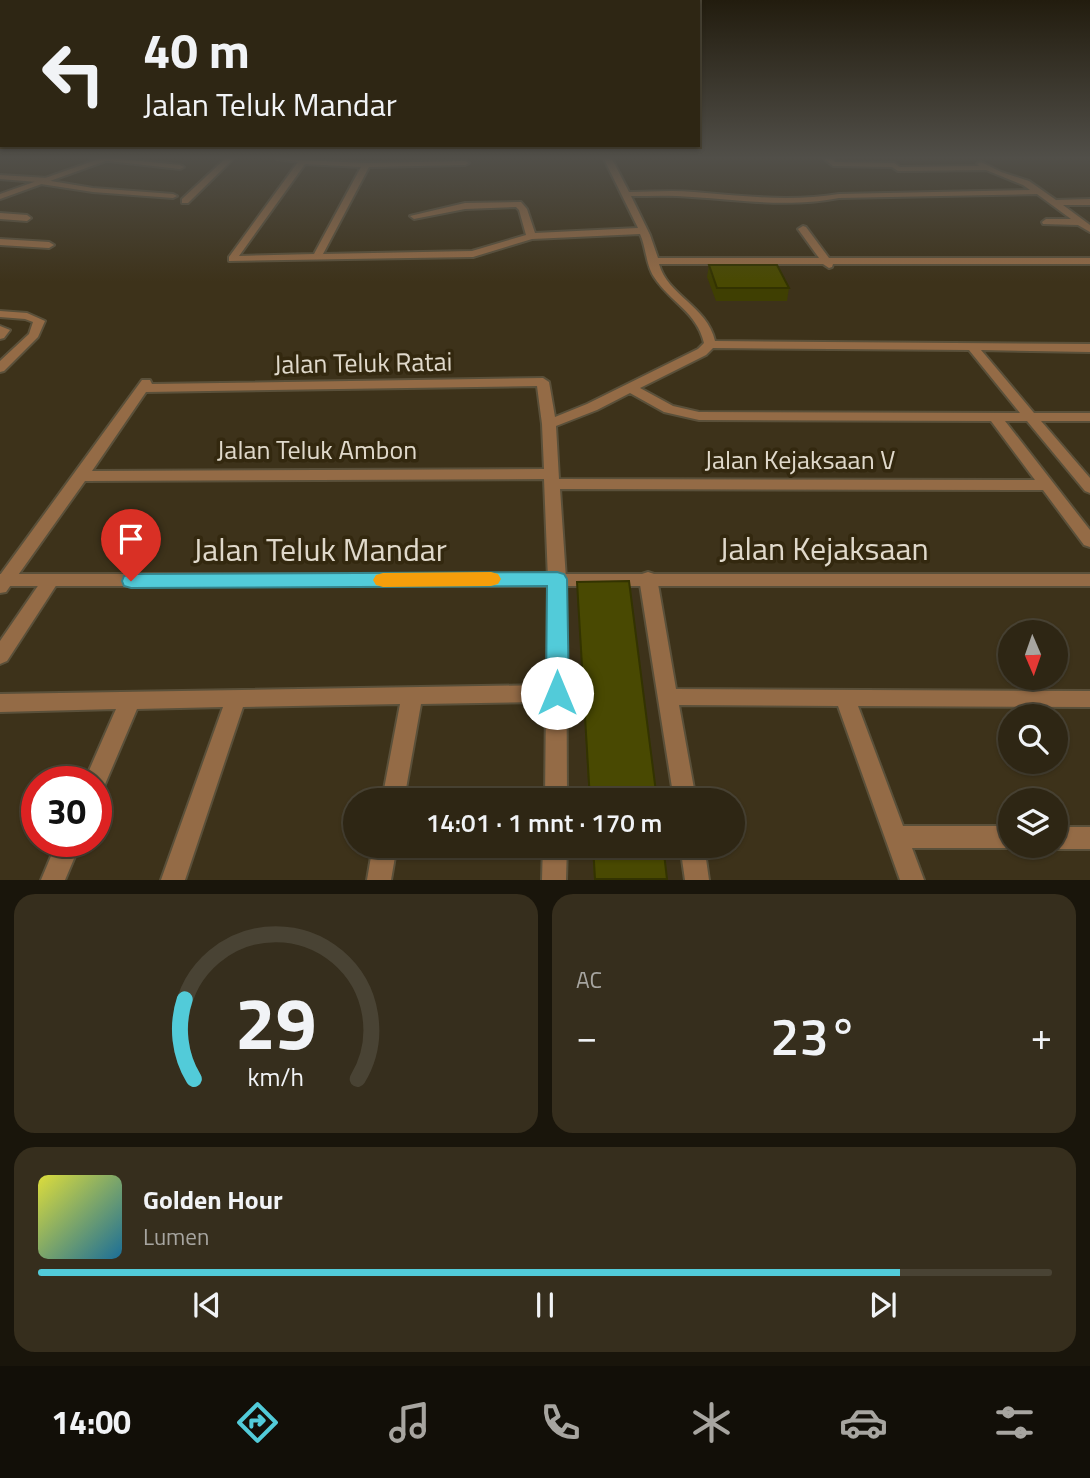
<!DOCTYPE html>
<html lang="id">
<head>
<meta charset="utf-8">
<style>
  :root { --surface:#2e2614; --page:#362e1d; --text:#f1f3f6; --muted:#a7a5a0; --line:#494334; --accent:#52cbd9 }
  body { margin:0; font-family:"Titillium Web",sans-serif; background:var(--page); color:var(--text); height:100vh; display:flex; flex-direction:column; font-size:26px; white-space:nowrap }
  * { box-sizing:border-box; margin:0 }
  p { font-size:23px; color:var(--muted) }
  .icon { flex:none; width:38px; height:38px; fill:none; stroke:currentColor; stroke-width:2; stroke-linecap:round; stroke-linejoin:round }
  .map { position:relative; height:880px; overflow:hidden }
  .details { display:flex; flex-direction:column; gap:14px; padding:14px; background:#19150b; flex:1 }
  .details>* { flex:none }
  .top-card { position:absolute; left:0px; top:0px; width:700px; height:147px; box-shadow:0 2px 5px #0004,0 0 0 2px var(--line); background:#2e2614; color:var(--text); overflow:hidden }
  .needle { width:46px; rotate:178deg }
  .buttons { position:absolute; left:998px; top:620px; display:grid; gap:14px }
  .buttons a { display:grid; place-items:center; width:70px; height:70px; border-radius:50%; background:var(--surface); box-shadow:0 2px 5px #0004,0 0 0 2px var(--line); font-size:35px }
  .speed { position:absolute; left:21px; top:766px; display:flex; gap:14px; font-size:35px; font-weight:700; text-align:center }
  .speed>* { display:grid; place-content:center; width:91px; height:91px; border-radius:50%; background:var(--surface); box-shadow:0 2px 5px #0004,0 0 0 2px var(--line); line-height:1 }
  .speed .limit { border:10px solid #d22; background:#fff; color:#111 }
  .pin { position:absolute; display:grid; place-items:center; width:60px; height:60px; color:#fff; margin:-72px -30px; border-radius:50% 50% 50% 0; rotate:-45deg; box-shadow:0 0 7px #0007 }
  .pin .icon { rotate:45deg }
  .me { position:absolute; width:77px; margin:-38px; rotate:0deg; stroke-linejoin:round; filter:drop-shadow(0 0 5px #0008) }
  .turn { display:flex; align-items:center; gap:24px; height:147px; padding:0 28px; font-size:32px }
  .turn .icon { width:91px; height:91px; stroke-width:2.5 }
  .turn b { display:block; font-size:49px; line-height:60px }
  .big { font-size:52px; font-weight:600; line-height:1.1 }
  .details .widget { flex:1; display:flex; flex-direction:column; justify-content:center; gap:10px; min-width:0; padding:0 24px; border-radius:21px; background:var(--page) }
  .details .dial { align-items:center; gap:0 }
  .dial svg { height:182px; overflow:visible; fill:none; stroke:var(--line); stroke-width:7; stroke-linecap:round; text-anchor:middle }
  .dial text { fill:var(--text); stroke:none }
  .song { display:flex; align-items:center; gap:21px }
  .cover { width:84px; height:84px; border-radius:10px; background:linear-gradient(135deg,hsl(60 70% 55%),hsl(200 70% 35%)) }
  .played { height:7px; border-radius:4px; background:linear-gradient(90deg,var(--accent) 85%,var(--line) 85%) }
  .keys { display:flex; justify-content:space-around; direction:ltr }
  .heat { display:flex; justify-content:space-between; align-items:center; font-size:38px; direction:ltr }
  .details .tiles { flex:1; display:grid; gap:14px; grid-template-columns:1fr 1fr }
  .widget:last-child { grid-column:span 2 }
  .trip { position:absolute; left:343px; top:788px; width:402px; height:70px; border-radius:35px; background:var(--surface); box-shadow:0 2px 5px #0004,0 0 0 2px var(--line); font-weight:600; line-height:70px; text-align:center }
  .menu { display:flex; height:112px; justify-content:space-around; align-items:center; background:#120f08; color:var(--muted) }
  .menu .icon { width:49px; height:49px }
  .menu .on { color:var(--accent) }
  .menu b { font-size:32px; color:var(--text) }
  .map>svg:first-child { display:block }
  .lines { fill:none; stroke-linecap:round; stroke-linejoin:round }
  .minor-casing { stroke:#5a503a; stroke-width:4 }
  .tertiary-casing { stroke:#5a503a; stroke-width:4 }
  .minor { fill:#946b46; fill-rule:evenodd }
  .tertiary { fill:#946b46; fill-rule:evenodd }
  .wall { fill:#3f3f02 }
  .building { fill:#494902; stroke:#333301; stroke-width:2 }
  .route { fill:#52cbd9; stroke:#35848d; stroke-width:2 }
  .slow { fill:#f59e0b }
  .labels { text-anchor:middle; stroke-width:7; stroke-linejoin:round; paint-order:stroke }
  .street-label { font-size:26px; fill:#e0d9cb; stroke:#33280f }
  .near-street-label { font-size:32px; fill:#e0d9cb; stroke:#33280f }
</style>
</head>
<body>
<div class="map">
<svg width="1090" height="880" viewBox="0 0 1090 880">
  <rect width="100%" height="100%" fill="#3d321a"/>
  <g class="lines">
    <defs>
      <g id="minor">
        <path d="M91 159H121L180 165 184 167 180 169Z"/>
        <path d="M225 159H233L188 203H182V199Z"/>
        <path d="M277 159 366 163 465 161 469 163 465 165 369 167 323 254 472 251 526 235 519 210 516 207 465 209 414 219 410 216 465 203 521 202 527 209 535 233 638 228 604 159H612L629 192C650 192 672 190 694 192 743 196 790 202 839 194L1030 190 1023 185 986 170 898 171 892 167 833 166 824 159H832L835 162 894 163 900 167 979 166 977 164 981 162 1001 172 1029 181 1056 200 1090 199V205H1063L1090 225V232L1078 225 1043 224 1042 222 1046 219H1071L1037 194 839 198C786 208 744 200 692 197 672 195 651 196 631 196L650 235 658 258H819L798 229 803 226 806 227 829 258H1090V264H833L832 267 829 268 823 264H659C667 295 707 306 715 341L1090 344V352L981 350 1034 413H1090V421H1041L1090 478V493L1085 491 1027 421H1005L1090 530V547L1084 545 1043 490 560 489 566 579 567 800H545L546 702 421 704 404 800H382L400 704 243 707 185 880H161L223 707 137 709 103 789 96 792V782H84L116 709 0 712V694L547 685 548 579 544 479 85 481 6 592 0 593V575L142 380H150L152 384 543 378 549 382 555 417 587 404 698 349 704 343C697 312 670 302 654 277 646 265 646 247 640 234L532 239 473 257 229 261V257L298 162ZM305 164 361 167 314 254 239 256ZM713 348 969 350 1020 413 699 412 673 406 640 388 706 355ZM537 386 542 424 544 469 92 471 146 392ZM630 393 664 412 699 420 991 421 1035 480 559 479 556 426 597 410Z"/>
        <path d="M0 175 48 178 51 181 93 188 173 194 177 196 173 198 93 192 41 184 37 182 0 179Z"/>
        <path d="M0 213 27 215 31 218 27 221 0 219Z"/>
        <path d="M0 239 49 242 54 245 49 248 0 245Z"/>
        <path d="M648 572 654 574 657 578 676 689 1090 691V707L858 706 903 826H1010V845H1018L1010 848H912L924 880H900L838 706 679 705 696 800H674L639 578 642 574Z"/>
        <path d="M50 575 56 577 59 581 7 661 0 664V641L44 577Z"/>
        <path d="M1055 827H1090V849H1055L1047 846 1055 845Z"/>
        <path d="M57 842H81L65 880H41Z"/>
        <path d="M373 845H397L391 880H367Z"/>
        <path d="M543 845H567L566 880H542Z"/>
        <path d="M680 845H704L709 880H685Z"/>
      </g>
      <g id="tertiary">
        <path d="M99 159H111L0 199V194Z"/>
        <path d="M0 311 27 313 45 321 38 337 4 371 0 372V361L29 334 33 322 25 319 0 317Z"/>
        <path d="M0 326 10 330 4 338 0 339Z"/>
        <rect x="0" y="574" width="1090" height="12"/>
      </g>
    </defs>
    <!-- minor casing -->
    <use href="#minor" class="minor-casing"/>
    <!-- tertiary casing -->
    <use href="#tertiary" class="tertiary-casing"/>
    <!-- minor -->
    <use href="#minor" class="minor"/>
    <!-- tertiary -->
    <use href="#tertiary" class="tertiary"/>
  </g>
  <!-- wall -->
  <g class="wall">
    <path d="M709 265 789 288 787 301H716L707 277Z"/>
    <path d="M577 582 657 800H589Z"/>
    <path d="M592 845H663L667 879H594Z"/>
  </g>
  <!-- building -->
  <g class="building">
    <path d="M709 265H777L789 288H717Z"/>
    <path d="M629 581 657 800H590L577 582Z"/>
    <path d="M593 845H663L667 879H595Z"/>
  </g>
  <!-- sky -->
  <linearGradient id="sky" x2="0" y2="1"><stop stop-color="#221c0e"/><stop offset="0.56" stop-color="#514f49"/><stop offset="1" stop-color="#514f49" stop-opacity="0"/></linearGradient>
  <rect width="1090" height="282" fill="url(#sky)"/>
  <!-- route -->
  <path class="route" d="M557 572 564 574 567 579 569 693 565 700 557 702 549 700 546 693 547 586 131 588 124 586 122 581 124 576 131 574Z"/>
  <!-- slow -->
  <path class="slow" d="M491 572 498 574 501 579 498 584 491 586 383 587 376 585 373 580 376 575 383 573Z"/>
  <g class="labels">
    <!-- street labels -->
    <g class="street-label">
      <text transform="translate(363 363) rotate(-1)" y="9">Jalan Teluk Ratai</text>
      <text x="317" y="459">Jalan Teluk Ambon</text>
      <text x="800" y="469">Jalan Kejaksaan V</text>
    </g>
    <!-- near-street labels -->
    <g class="near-street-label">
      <text x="824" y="560">Jalan Kejaksaan</text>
      <text x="320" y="561">Jalan Teluk Mandar</text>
    </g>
  </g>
</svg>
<div class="buttons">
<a><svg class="needle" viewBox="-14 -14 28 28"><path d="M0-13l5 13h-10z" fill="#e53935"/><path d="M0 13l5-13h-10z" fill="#a7a5a0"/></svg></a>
<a><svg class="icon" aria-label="search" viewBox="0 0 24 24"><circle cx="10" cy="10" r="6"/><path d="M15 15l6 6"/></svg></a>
<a><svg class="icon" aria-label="layers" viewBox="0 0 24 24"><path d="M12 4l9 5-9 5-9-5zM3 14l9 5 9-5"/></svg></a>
</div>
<div class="speed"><div class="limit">30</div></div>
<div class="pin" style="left:131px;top:581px;background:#d93025"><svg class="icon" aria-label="arrive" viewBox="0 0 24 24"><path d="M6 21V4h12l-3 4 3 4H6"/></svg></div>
<svg class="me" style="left:557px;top:693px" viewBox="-20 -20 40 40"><circle r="19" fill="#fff"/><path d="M0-13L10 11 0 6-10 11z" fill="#52cbd9"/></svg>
<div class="trip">14:01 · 1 mnt · 170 m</div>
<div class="top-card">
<div class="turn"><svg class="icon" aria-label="left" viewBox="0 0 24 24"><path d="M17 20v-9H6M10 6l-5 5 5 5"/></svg><div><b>40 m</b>Jalan Teluk Mandar</div></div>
</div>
</div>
<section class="details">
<div class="tiles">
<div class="widget dial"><svg viewBox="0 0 100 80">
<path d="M14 69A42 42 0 1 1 86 69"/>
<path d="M14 69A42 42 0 0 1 10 34" stroke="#52cbd9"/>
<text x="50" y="56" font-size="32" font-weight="700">29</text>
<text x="50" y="72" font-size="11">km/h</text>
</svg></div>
<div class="widget"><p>AC</p>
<div class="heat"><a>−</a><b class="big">23°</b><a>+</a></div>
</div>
<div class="widget">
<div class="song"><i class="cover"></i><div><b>Golden Hour</b><p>Lumen</p></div></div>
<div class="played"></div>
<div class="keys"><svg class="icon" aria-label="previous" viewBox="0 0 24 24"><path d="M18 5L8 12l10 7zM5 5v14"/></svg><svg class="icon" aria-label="pause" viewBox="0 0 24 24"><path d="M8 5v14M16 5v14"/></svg><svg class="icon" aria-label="next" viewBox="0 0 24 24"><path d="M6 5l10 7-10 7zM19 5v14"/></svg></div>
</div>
</div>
</section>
<nav class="menu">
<b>14:00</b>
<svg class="icon on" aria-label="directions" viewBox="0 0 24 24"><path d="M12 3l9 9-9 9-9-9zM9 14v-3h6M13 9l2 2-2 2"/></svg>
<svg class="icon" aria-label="music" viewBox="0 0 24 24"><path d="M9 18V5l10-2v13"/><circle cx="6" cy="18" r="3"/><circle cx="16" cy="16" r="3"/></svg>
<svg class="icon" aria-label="phone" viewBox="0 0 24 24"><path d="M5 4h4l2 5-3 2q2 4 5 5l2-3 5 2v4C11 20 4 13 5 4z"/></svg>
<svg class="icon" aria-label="climate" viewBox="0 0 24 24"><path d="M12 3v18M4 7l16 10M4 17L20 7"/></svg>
<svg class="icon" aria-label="car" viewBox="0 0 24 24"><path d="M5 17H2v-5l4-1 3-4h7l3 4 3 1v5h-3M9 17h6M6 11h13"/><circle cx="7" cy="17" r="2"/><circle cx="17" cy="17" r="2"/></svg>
<svg class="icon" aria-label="filters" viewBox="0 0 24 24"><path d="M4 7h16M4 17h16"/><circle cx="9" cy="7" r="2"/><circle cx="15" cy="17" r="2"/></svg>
</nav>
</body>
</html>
